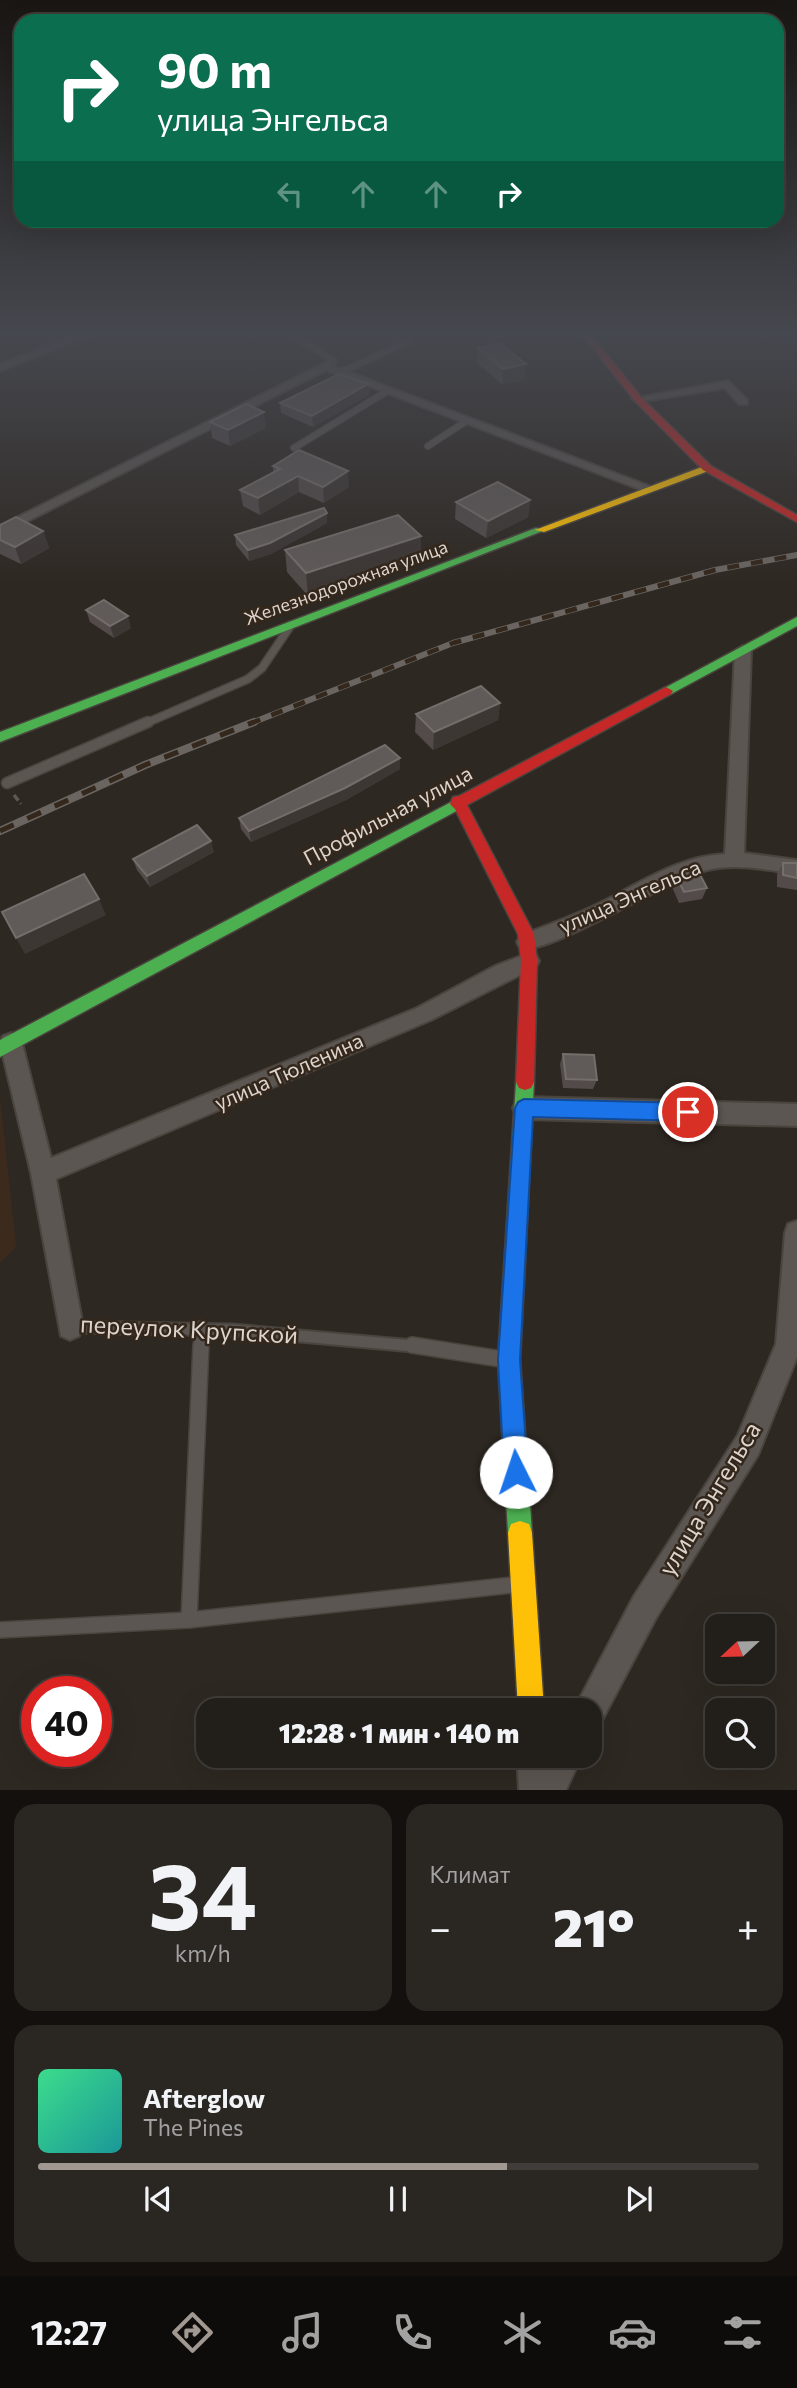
<!DOCTYPE html>
<html lang="ru">
<head>
<meta charset="utf-8">
<style>
  :root { --surface:#221e1a; --page:#2a2723; --text:#f1f3f6; --muted:#a2a2a2; --line:#3f3c39; --accent:#a09891 }
  body { margin:0; font-family:Commissioner,sans-serif; background:var(--page); color:var(--text); height:100vh; display:flex; flex-direction:column; font-size:26px; white-space:nowrap }
  * { box-sizing:border-box; margin:0 }
  p { font-size:23px; color:var(--muted) }
  .icon { flex:none; width:38px; height:38px; fill:none; stroke:currentColor; stroke-width:2; stroke-linecap:round; stroke-linejoin:round }
  .map { position:relative; height:1790px; overflow:hidden }
  .panel { display:flex; flex-direction:column; gap:14px; padding:14px; background:#13100e; flex:1 }
  .panel>* { flex:none }
  .banner { position:absolute; left:14px; top:14px; width:770px; height:214px; border-radius:21px; box-shadow:0 7px 28px #0002,0 0 0 2px var(--line); background:#0b6e4f; color:#fff; overflow:hidden }
  .needle { width:46px; rotate:248deg }
  .fabs { position:absolute; left:705px; top:1614px; display:grid; gap:14px }
  .fabs a { display:grid; place-items:center; width:70px; height:70px; border-radius:14px; background:var(--surface); box-shadow:0 7px 28px #0002,0 0 0 2px var(--line); font-size:35px }
  .speed { position:absolute; left:21px; top:1676px; display:flex; gap:14px; font-size:35px; font-weight:700; text-align:center }
  .speed>* { display:grid; place-content:center; width:91px; height:91px; border-radius:50%; background:var(--surface); box-shadow:0 7px 28px #0002,0 0 0 2px var(--line); line-height:1 }
  .speed .limit { border:10px solid #d22; background:#fff; color:#111 }
  .pin { position:absolute; display:grid; place-items:center; width:60px; height:60px; color:#fff; margin:-30px; border:4px solid #fff; border-radius:50%; box-shadow:0 2px 7px #0007 }
  .me { position:absolute; width:77px; margin:-38px; rotate:356deg; stroke-linejoin:round; filter:drop-shadow(0 0 5px #0008) }
  .turn { display:flex; align-items:center; gap:24px; height:147px; padding:0 28px; font-size:32px }
  .turn .icon { width:91px; height:91px; stroke-width:2.5 }
  .turn b { display:block; font-size:49px; line-height:60px }
  .lanes { display:flex; align-items:center; height:66px; padding:0 28px; background:#0003; justify-content:center; gap:35px; direction:ltr }
  .lanes .off { opacity:.35 }
  .big { font-size:52px; font-weight:800; line-height:1.1 }
  .panel .tile { flex:1; display:flex; flex-direction:column; justify-content:center; gap:10px; min-width:0; padding:0 24px; border-radius:21px; background:var(--page) }
  .panel .dial { align-items:center; gap:0 }
  .dial b { font-size:91px; line-height:1 }
  .song { display:flex; align-items:center; gap:21px }
  .cover { width:84px; height:84px; border-radius:10px; background:linear-gradient(135deg,hsl(150 70% 55%),hsl(180 70% 35%)) }
  .played { height:7px; border-radius:4px; background:linear-gradient(90deg,var(--accent) 65%,var(--line) 65%) }
  .keys { display:flex; justify-content:space-around; direction:ltr }
  .heat { display:flex; justify-content:space-between; align-items:center; font-size:38px; direction:ltr }
  .panel .tiles { flex:1; display:grid; gap:14px; grid-template-columns:1fr 1fr }
  .tile:last-child { grid-column:span 2 }
  .trip { position:absolute; left:196px; top:1698px; width:406px; height:70px; border-radius:21px; background:var(--surface); box-shadow:0 7px 28px #0002,0 0 0 2px var(--line); font-weight:800; line-height:70px; text-align:center }
  .menu { display:flex; height:112px; justify-content:space-around; align-items:center; background:#0e0c0a; color:var(--muted) }
  .menu .icon { width:49px; height:49px }
  .menu .selected { color:var(--accent) }
  .menu b { font-size:32px; color:var(--text) }
  .map>svg:first-child { display:block }
  .built { fill:#3c2b1d }
  .lines { fill:none; stroke-linecap:round; stroke-linejoin:round }
  .lane-far4-casing { stroke:#4a443e; stroke-width:8 }
  .lane-far3-casing { stroke:#4a443e; stroke-width:10 }
  .lane-far2-casing { stroke:#4a443e; stroke-width:13 }
  .lane-far1-casing { stroke:#4a443e; stroke-width:15 }
  .lane-casing { stroke:#4a443e; stroke-width:18 }
  .street-casing { stroke:#4a443e; stroke-width:4 }
  .fast-casing { stroke:#4a443e; stroke-width:3 }
  .slow-casing { stroke:#4a443e; stroke-width:3 }
  .jam-casing { stroke:#4a443e; stroke-width:3 }
  .path { stroke:#5e5954; stroke-width:3.5; stroke-dasharray:7 3.5; stroke-linecap:butt }
  .lane-far4 { stroke:#5c5652; stroke-width:6 }
  .lane-far3 { stroke:#5c5652; stroke-width:7 }
  .lane-far2 { stroke:#5c5652; stroke-width:10 }
  .lane-far1 { stroke:#5c5652; stroke-width:11 }
  .lane { stroke:#5c5652; stroke-width:15 }
  .street { fill:#5c5652; fill-rule:evenodd }
  .fast { fill:#4caf50; fill-rule:evenodd }
  .slow { fill:#ffc107; fill-rule:evenodd }
  .jam { fill:#c62828; fill-rule:evenodd }
  .rail-far1-casing { stroke:#6a6561; stroke-width:6 }
  .rail-casing { stroke:#6a6561; stroke-width:8 }
  .rail-far1 { stroke:#34271c; stroke-width:4.5; stroke-dasharray:12; stroke-linecap:butt }
  .rail { stroke:#34271c; stroke-width:5; stroke-dasharray:15; stroke-linecap:butt }
  .wall { fill:#524b4a }
  .shaded-wall { fill:#3d3734 }
  .building { fill:#605a58; stroke:#746d6a; stroke-width:2 }
  .route { fill:#1a73e8; stroke:#114b97; stroke-width:2 }
  .labels { text-anchor:middle; stroke-width:5; stroke-linejoin:round; paint-order:stroke }
  .far-street-label { font-size:18px; fill:#ddd4cd; stroke:#34271c }
  .street-label { font-size:21px; fill:#ddd4cd; stroke:#34271c }
  .near-street-label { font-size:24px; fill:#ddd4cd; stroke:#34271c }
</style>
</head>
<body>
<div class="map">
<svg width="797" height="1790" viewBox="0 0 797 1790">
  <rect width="100%" height="100%" fill="#2e2822"/>
  <!-- built -->
  <path class="built" d="M0 1097 16 1247 0 1263Z"/>
  <g class="lines">
    <defs>
      <g id="lane-far4">
        <path d="M294 336 334 361 325 366"/>
        <path d="M341 372 409 341"/>
        <path d="M428 446 468 420"/>
        <path d="M294 448 389 390"/>
      </g>
      <path id="lane-far3" d="M144 724 248 679 262 668 291 625"/>
      <path id="lane-far2" d="M7 783 148 722"/>
      <g id="lane-far1">
        <path d="M70 1327 232 1330 425 1347"/>
        <path d="M201 1347 202 1327"/>
      </g>
      <g id="lane">
        <path d="M412 1345 501 1359"/>
        <path d="M189 1620 201 1345"/>
        <path d="M0 1630 189 1620 512 1585"/>
      </g>
      <g id="street">
        <path d="M73 336H88L0 371V364Z"/>
        <path d="M325 363 657 489 647 492 326 370 0 535V526Z"/>
        <path d="M728 381 747 400V404H739L725 388 638 402 632 399Z"/>
        <path d="M743 646 751 651 744 853 797 860V874C769 870 740 864 712 869 671 876 548 957 520 948L517 942 520 936C546 925 575 916 600 903 640 883 679 856 725 854L735 651Z"/>
        <path d="M529 953 536 955 539 961 536 967 431 1020 56 1179 83 1327 79 1336 70 1340 61 1336 31 1173 0 1043 3 1036 11 1033 19 1036 22 1043 51 1158 417 1008 495 966Z"/>
        <path d="M524 1097 797 1104V1126L524 1119 516 1115 513 1108 516 1101Z"/>
        <path d="M797 1221V1357L758 1455 656 1618 601 1722 590 1727V1710H574L579 1700 634 1596 738 1435 776 1344 785 1233 788 1224Z"/>
        <path d="M517 1755H582L566 1790H519Z"/>
      </g>
      <g id="fast">
        <path d="M536 528 545 530 0 742V732Z"/>
        <path d="M797 617V626L671 694H661L659 691Z"/>
        <path d="M457 799 464 804 462 808 0 1057V1040Z"/>
        <path d="M525 1074 531 1076 534 1082 520 1360 532 1533 529 1542 520 1545 511 1542 508 1533 498 1360 516 1082 519 1076Z"/>
      </g>
      <g id="slow">
        <path d="M707 465 712 468 711 470 544 532 535 530Z"/>
        <path d="M520 1521 529 1524 532 1533 544 1710H518L508 1533 511 1524Z"/>
      </g>
      <g id="jam">
        <path d="M583 336H592L641 397 711 466 797 515V522L703 470 635 401Z"/>
        <path d="M666 687 673 691 671 694 467 805 534 934 537 961 534 1082 531 1088 525 1090 519 1088 516 1082 521 961 518 934 455 809 450 804 453 797 459 796Z"/>
      </g>
    </defs>
    <!-- lane-far4 casing -->
    <use href="#lane-far4" class="lane-far4-casing"/>
    <!-- lane-far3 casing -->
    <use href="#lane-far3" class="lane-far3-casing"/>
    <!-- lane-far2 casing -->
    <use href="#lane-far2" class="lane-far2-casing"/>
    <!-- lane-far1 casing -->
    <use href="#lane-far1" class="lane-far1-casing"/>
    <!-- lane casing -->
    <use href="#lane" class="lane-casing"/>
    <!-- street casing -->
    <use href="#street" class="street-casing"/>
    <!-- fast casing -->
    <use href="#fast" class="fast-casing"/>
    <!-- slow casing -->
    <use href="#slow" class="slow-casing"/>
    <!-- jam casing -->
    <use href="#jam" class="jam-casing"/>
    <!-- path -->
    <path class="path" d="M14 795 21 804"/>
    <!-- lane-far4 -->
    <use href="#lane-far4" class="lane-far4"/>
    <!-- lane-far3 -->
    <use href="#lane-far3" class="lane-far3"/>
    <!-- lane-far2 -->
    <use href="#lane-far2" class="lane-far2"/>
    <!-- lane-far1 -->
    <use href="#lane-far1" class="lane-far1"/>
    <!-- lane -->
    <use href="#lane" class="lane"/>
    <!-- street -->
    <use href="#street" class="street"/>
    <!-- fast -->
    <use href="#fast" class="fast"/>
    <!-- slow -->
    <use href="#slow" class="slow"/>
    <!-- jam -->
    <use href="#jam" class="jam"/>
    <defs>
      <path id="rail-far1" d="M249 724 453 643 715 570 797 555"/>
      <path id="rail" d="M0 831 145 765 254 722"/>
    </defs>
    <!-- rail-far1 casing -->
    <use href="#rail-far1" class="rail-far1-casing"/>
    <!-- rail casing -->
    <use href="#rail" class="rail-casing"/>
    <!-- rail-far1 -->
    <use href="#rail-far1" class="rail-far1"/>
    <!-- rail -->
    <use href="#rail" class="rail"/>
  </g>
  <!-- wall -->
  <g class="wall">
    <path d="M478 348 525 380 502 384 477 363Z"/>
    <path d="M368 384 369 395 313 427 281 413 280 403Z"/>
    <path d="M210 422 266 428 230 446 212 438Z"/>
    <path d="M273 466 349 487 324 503 299 492 260 515 243 506 240 490 273 472Z"/>
    <path d="M530 500 528 517 486 538 455 519 456 502Z"/>
    <path d="M327 513V523L271 554 249 561 236 545 235 535Z"/>
    <path d="M0 525 43 531 49 548 21 564 0 554Z"/>
    <path d="M421 536V558L308 596 287 572 285 550Z"/>
    <path d="M86 610 131 628 114 638 90 622Z"/>
    <path d="M500 703 498 720 433 750 415 732 416 714Z"/>
    <path d="M400 769 346 800 251 842 241 829 239 818Z"/>
    <path d="M214 852 150 887 137 870 133 859Z"/>
    <path d="M783 863H797V890L777 887V874Z"/>
    <path d="M676 876 707 888 702 899 679 903 672 887Z"/>
    <path d="M563 1054 597 1080 593 1089 563 1088 560 1064Z"/>
  </g>
  <!-- shaded-wall -->
  <g class="shaded-wall">
    <path d="M526 364 525 380 502 384 503 369Z"/>
    <path d="M368 384 369 395 313 427 312 416Z"/>
    <path d="M264 412 266 428 230 446 228 430Z"/>
    <path d="M348 471 349 487 324 503 323 487Z"/>
    <path d="M298 476 299 492 260 515 258 498Z"/>
    <path d="M530 500 528 517 486 538 488 521Z"/>
    <path d="M327 513V523L271 554 249 561 248 550Z"/>
    <path d="M43 531 49 548 21 564 15 547Z"/>
    <path d="M421 536V558L308 596 306 573Z"/>
    <path d="M128 616 131 628 114 638 110 626Z"/>
    <path d="M500 703 498 720 433 750 434 732Z"/>
    <path d="M400 758V769L346 800 251 842 249 831Z"/>
    <path d="M211 841 214 852 150 887 147 876Z"/>
    <path d="M99 899 106 915 25 954 16 938Z"/>
  </g>
  <!-- building -->
  <g class="building">
    <path d="M500 343 526 364 503 369 478 348Z"/>
    <path d="M339 374 368 384 312 416 280 403Z"/>
    <path d="M246 404 264 412 228 430 210 422Z"/>
    <path d="M299 450 348 471 323 487 298 476 258 498 240 490 280 469 273 466Z"/>
    <path d="M498 482 530 500 488 521 456 502Z"/>
    <path d="M324 508 327 513 270 543 248 550 235 535Z"/>
    <path d="M398 515 421 536 306 573 285 550Z"/>
    <path d="M16 517 43 531 15 547 0 540V525Z"/>
    <path d="M104 600 128 616 110 626 86 610Z"/>
    <path d="M481 686 500 703 434 732 416 714Z"/>
    <path d="M385 745 400 758 345 788 249 831 239 818Z"/>
    <path d="M197 825 211 841 147 876 133 859Z"/>
    <path d="M783 863H797V878L783 875Z"/>
    <path d="M696 867 707 888 684 892 676 876Z"/>
    <path d="M84 874 99 899 16 938 2 912Z"/>
    <path d="M563 1054 594 1055 597 1080 566 1079Z"/>
  </g>
  <!-- sky -->
  <linearGradient id="sky" x2="0" y2="1"><stop stop-color="#191613"/><stop offset="0.57" stop-color="#46484f"/><stop offset="1" stop-color="#46484f" stop-opacity="0"/></linearGradient>
  <rect width="797" height="587" fill="url(#sky)"/>
  <!-- route -->
  <path class="route" d="M524 1099 688 1103 695 1106 697 1112 695 1118 688 1121 533 1117 520 1360 528 1472 525 1480 516 1484 508 1480 504 1472 498 1360 515 1108 518 1102Z"/>
  <g class="labels">
    <!-- far-street labels -->
    <g class="far-street-label">
      <text transform="translate(346 583) rotate(-20)" y="6">Железнодорожная улица</text>
    </g>
    <!-- street labels -->
    <g class="street-label">
      <text transform="translate(388 816) rotate(-28)" y="7">Профильная улица</text>
      <text transform="translate(630 897) rotate(-24)" y="7">улица Энгельса</text>
      <text transform="translate(289 1072) rotate(-24)" y="7">улица Тюленина</text>
    </g>
    <!-- near-street labels -->
    <g class="near-street-label">
      <text transform="translate(189 1330) rotate(3)" y="8">переулок Крупской</text>
      <text transform="translate(710 1499) rotate(-59)" y="8">улица Энгельса</text>
    </g>
  </g>
</svg>
<div class="fabs">
<a><svg class="needle" viewBox="-14 -14 28 28"><path d="M0-13l5 13h-10z" fill="#e53935"/><path d="M0 13l5-13h-10z" fill="#a2a2a2"/></svg></a>
<a><svg class="icon" aria-label="search" viewBox="0 0 24 24"><circle cx="10" cy="10" r="6"/><path d="M15 15l6 6"/></svg></a>
</div>
<div class="speed"><div class="limit">40</div></div>
<div class="pin" style="left:688px;top:1112px;background:#d93025"><svg class="icon" aria-label="arrive" viewBox="0 0 24 24"><path d="M6 21V4h12l-3 4 3 4H6"/></svg></div>
<svg class="me" style="left:516px;top:1472px" viewBox="-20 -20 40 40"><circle r="19" fill="#fff"/><path d="M0-13L10 11 0 6-10 11z" fill="#1a73e8"/></svg>
<div class="trip">12:28 · 1 мин · 140 m</div>
<div class="banner">
<div class="turn"><svg class="icon" aria-label="right" viewBox="0 0 24 24"><path d="M7 20v-9h11M14 6l5 5-5 5"/></svg><div><b>90 m</b>улица Энгельса</div></div>
<div class="lanes"><svg class="icon off" aria-label="left" viewBox="0 0 24 24"><path d="M17 20v-9H6M10 6l-5 5 5 5"/></svg><svg class="icon off" aria-label="ahead" viewBox="0 0 24 24"><path d="M12 20V5M6 11l6-6 6 6"/></svg><svg class="icon off" aria-label="ahead" viewBox="0 0 24 24"><path d="M12 20V5M6 11l6-6 6 6"/></svg><svg class="icon" aria-label="right" viewBox="0 0 24 24"><path d="M7 20v-9h11M14 6l5 5-5 5"/></svg></div>
</div>
</div>
<section class="panel">
<div class="tiles">
<div class="tile dial"><b>34</b><p>km/h</p></div>
<div class="tile"><p>Климат</p>
<div class="heat"><a>−</a><b class="big">21°</b><a>+</a></div>
</div>
<div class="tile">
<div class="song"><i class="cover"></i><div><b>Afterglow</b><p>The Pines</p></div></div>
<div class="played"></div>
<div class="keys"><svg class="icon" aria-label="previous" viewBox="0 0 24 24"><path d="M18 5L8 12l10 7zM5 5v14"/></svg><svg class="icon" aria-label="pause" viewBox="0 0 24 24"><path d="M8 5v14M16 5v14"/></svg><svg class="icon" aria-label="next" viewBox="0 0 24 24"><path d="M6 5l10 7-10 7zM19 5v14"/></svg></div>
</div>
</div>
</section>
<nav class="menu">
<b>12:27</b>
<svg class="icon selected" aria-label="directions" viewBox="0 0 24 24"><path d="M12 3l9 9-9 9-9-9zM9 14v-3h6M13 9l2 2-2 2"/></svg>
<svg class="icon" aria-label="music" viewBox="0 0 24 24"><path d="M9 18V5l10-2v13"/><circle cx="6" cy="18" r="3"/><circle cx="16" cy="16" r="3"/></svg>
<svg class="icon" aria-label="phone" viewBox="0 0 24 24"><path d="M5 4h4l2 5-3 2q2 4 5 5l2-3 5 2v4C11 20 4 13 5 4z"/></svg>
<svg class="icon" aria-label="climate" viewBox="0 0 24 24"><path d="M12 3v18M4 7l16 10M4 17L20 7"/></svg>
<svg class="icon" aria-label="car" viewBox="0 0 24 24"><path d="M5 17H2v-5l4-1 3-4h7l3 4 3 1v5h-3M9 17h6M6 11h13"/><circle cx="7" cy="17" r="2"/><circle cx="17" cy="17" r="2"/></svg>
<svg class="icon" aria-label="filters" viewBox="0 0 24 24"><path d="M4 7h16M4 17h16"/><circle cx="9" cy="7" r="2"/><circle cx="15" cy="17" r="2"/></svg>
</nav>
</body>
</html>
